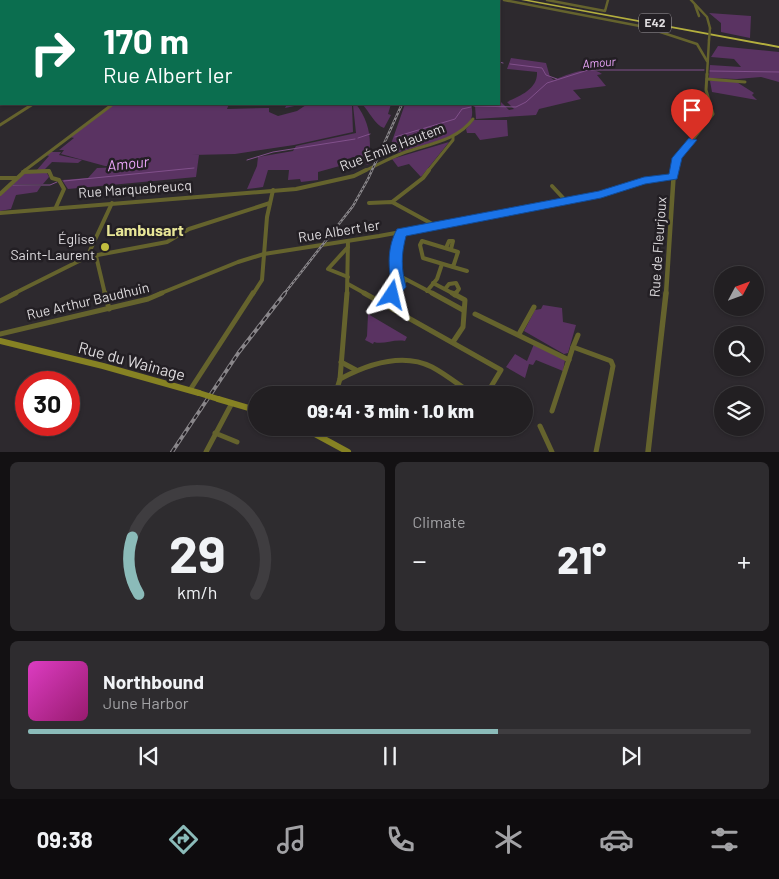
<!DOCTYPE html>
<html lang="en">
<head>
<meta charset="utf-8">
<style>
  :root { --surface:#221f22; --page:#2e2c2f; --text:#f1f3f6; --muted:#a2a2a5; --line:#3f3d40; --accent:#8bbbb9 }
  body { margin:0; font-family:Barlow,sans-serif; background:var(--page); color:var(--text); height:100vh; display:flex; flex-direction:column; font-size:19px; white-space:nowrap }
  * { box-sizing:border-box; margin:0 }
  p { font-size:16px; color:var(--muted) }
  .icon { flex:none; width:28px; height:28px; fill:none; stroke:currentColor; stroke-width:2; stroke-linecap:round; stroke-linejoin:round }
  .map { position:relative; height:452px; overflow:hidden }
  .details { display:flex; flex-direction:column; gap:10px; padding:10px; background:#131113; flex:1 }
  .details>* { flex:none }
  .top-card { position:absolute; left:0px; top:0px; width:500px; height:105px; box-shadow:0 1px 4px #0004,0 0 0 1px var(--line); background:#0b6e4f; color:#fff; overflow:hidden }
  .needle { width:32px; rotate:49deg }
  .fabs { position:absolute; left:714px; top:266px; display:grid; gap:10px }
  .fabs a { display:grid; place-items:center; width:50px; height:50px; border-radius:50%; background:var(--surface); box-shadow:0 1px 4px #0004,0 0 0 1px var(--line); font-size:25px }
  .speed { position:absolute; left:15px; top:371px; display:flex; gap:10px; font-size:25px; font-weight:700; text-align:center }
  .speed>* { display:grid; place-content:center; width:65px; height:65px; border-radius:50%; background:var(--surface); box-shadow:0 1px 4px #0004,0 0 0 1px var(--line); line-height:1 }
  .speed .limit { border:8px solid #d22; background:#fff; color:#111 }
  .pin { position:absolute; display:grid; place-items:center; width:42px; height:42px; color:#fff; margin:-51px -21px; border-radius:50% 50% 50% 0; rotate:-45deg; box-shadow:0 0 5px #0007 }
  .pin .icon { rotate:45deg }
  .me { position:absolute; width:55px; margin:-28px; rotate:10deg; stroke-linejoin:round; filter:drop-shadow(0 0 4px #0008) }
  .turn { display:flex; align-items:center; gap:18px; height:105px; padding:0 20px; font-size:22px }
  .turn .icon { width:65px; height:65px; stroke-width:2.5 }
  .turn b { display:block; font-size:35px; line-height:42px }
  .big { font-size:38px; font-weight:800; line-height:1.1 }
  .details .tile { flex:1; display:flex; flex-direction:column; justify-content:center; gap:8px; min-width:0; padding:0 18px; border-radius:8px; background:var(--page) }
  .details .dial { align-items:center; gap:0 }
  .dial svg { height:130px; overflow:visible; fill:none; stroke:var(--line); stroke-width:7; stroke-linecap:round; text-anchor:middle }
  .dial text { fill:var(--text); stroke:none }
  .song { display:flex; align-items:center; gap:15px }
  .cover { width:60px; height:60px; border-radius:8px; background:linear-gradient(135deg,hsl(310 70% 55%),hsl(320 70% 35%)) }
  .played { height:5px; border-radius:2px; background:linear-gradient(90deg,var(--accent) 65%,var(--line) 65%) }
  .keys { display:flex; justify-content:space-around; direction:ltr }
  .heat { display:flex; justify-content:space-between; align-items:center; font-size:28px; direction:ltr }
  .details .tiles { flex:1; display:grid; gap:10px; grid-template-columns:1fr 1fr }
  .tile:last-child { grid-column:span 2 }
  .trip { position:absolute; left:248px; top:386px; width:285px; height:50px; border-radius:25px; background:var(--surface); box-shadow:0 1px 4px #0004,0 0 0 1px var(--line); font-weight:800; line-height:50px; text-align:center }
  .dock { display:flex; height:80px; justify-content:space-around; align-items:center; background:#0e0c0e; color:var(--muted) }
  .dock .icon { width:35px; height:35px }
  .dock .active { color:var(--accent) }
  .dock b { font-size:22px; color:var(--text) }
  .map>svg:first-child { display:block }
  .green { fill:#5a3362 }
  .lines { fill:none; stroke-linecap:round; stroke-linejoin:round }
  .stream { stroke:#81508b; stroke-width:1 }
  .minor-far3 { stroke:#65632d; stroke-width:2.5 }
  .minor-far2 { stroke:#65632d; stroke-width:3 }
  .minor-far1 { stroke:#65632d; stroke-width:4 }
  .minor { stroke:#65632d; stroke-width:5 }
  .tertiary-far3 { stroke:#65632d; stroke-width:2.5 }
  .tertiary-far2 { stroke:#65632d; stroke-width:3 }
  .tertiary-far1 { stroke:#65632d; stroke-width:4.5 }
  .tertiary { stroke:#65632d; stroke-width:5.5 }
  .secondary { stroke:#868223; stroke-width:6 }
  .primary { stroke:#a09a09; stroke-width:3 }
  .motorway { fill:#b4af3e; fill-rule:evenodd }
  .rail-far1-casing { stroke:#89868a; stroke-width:2.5 }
  .rail-casing { stroke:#89868a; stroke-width:4 }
  .rail-far1 { stroke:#231f24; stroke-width:1; stroke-dasharray:2.5; stroke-linecap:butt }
  .rail { stroke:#231f24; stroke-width:2; stroke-dasharray:5; stroke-linecap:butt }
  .tertiary-bridge { stroke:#65632d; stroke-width:2.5 }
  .secondary-bridge { stroke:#868223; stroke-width:6 }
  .route { fill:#1a73e8; stroke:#114b97 }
  .poi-dot { fill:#c2bd3f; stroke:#231f24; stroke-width:2 }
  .labels { text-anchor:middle; stroke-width:5; stroke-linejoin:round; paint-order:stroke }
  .shield { fill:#231f24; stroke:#a7a3a7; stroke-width:1 }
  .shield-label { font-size:12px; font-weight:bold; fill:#dfdcdf }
  .far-water-label { font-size:12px; font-style:italic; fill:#eba5fa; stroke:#231f24 }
  .street-label { font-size:14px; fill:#dfdcdf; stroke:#231f24 }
  .poi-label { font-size:14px; fill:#dfdcdf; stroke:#231f24; text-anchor:end }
  .water-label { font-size:15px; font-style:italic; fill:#eba5fa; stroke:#231f24 }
  .quarter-label { font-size:16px; font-weight:bold; fill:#e8e697; stroke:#231f24 }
  .near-street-label { font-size:16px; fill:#dfdcdf; stroke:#231f24 }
</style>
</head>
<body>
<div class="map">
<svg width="779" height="452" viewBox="0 0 779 452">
  <rect width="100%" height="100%" fill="#2d292e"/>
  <!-- green -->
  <g class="green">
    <path d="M709 13 751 16 750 38 721 32V23Z"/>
    <path d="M718 46 779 52V82L761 77 737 79 709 78 710 65 741 67 734 59 711 57Z"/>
    <path d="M511 58 546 63 550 77 554 80C566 75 591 64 602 74L597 75 606 86 573 90 581 99 539 109 536 115 476 119 475 106 496 105 500 101 509 110 514 109 507 102C520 96 538 89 537 72L507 69Z"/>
    <path d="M713 80 735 81 754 93 752 95 757 100 712 92 710 81Z"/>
    <path d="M115 104H229L227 109 269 108V112L278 116 297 111 306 105 352 106 353 132 294 145 235 154 192 155H199L196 177 68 189 62 180 88 178 97 168 125 167 150 161 124 166H105L61 154 64 150H59L74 138 70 137Z"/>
    <path d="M287 104H356C368 120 372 136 369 157L371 158 369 164 367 165 361 156 347 159V164L318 172V180L301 182 300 179 288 180 289 170H268L263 187 247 189 257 166 258 157 293 151 296 146 356 133 353 105 304 104 285 108Z"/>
    <path d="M362 104H391L388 114 391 115 384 128C375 125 369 111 362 104Z"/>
    <path d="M405 104H471C473 112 473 119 467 126 454 139 415 147 397 153L391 144Z"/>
    <path d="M474 120H507L508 136 480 140 475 133H467L466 129Z"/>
    <path d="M449 142 421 177 409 164 398 167 392 159Z"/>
    <path d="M49 152H61L59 155 82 160 78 163 52 162 43 171H36L49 156 46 155Z"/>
    <path d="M25 172 47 173 49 177 43 184H13Z"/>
    <path d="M12 185 41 186 37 192 16 195 11 209 0 211V196Z"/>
    <path d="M543 305 562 308 563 322 576 325 568 353 564 354 524 331 535 310 541 309Z"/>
    <path d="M368 314 407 337 405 341C393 339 383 345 374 342L373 344 365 340 367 336Z"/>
    <path d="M534 344 565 360 563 371 536 360 533 365 529 364 525 378 506 367 515 354 527 361Z"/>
  </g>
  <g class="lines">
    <!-- stream -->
    <g class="stream">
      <path d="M499 62 503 63"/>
      <path d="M510 64 542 68 546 75 557 79"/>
      <path d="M710 71 779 72"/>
      <path d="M474 106 516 107 526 102 547 83 588 70H704"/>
      <path d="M395 137 455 119 462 109 471 107"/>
      <path d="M358 138 370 134"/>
      <path d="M247 160 273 152 355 139"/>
      <path d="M64 181 194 168"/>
      <path d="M13 185H50L57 182"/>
    </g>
    <!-- minor-far3 -->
    <g class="minor-far3">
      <path d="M504 0 645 27 697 44 707 61"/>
      <path d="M547 0 605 11 608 0"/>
      <path d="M695 5 699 16"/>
    </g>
    <!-- minor-far2 -->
    <g class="minor-far2">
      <path d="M707 79 745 82"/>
      <path d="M0 125 33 104"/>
      <path d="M24 171 113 104"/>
      <path d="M41 171H49"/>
      <path d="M364 171C377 165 390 158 403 153 427 144 457 141 473 119"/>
      <path d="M428 171 453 140V136"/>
    </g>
    <!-- minor-far1 -->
    <g class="minor-far1">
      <path d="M23 172 49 171 52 178 59 180 64 189 56 207"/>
      <path d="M0 178H16"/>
      <path d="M552 186 566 201"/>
      <path d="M0 194 26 170"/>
      <path d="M392 202 423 178 429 170"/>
      <path d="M369 203 392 202 436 226"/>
      <path d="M0 213 296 189 354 176 366 170"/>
      <path d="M422 241 458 252 453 267 423 258 420 245Z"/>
      <path d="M348 247 328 269 348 277"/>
      <path d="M446 248 449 241H453L451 249"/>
      <path d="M96 256 105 294"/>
      <path d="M87 257 112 203"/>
      <path d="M453 267 467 271"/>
      <path d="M396 274 434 294"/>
      <path d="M433 283 454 294"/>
      <path d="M348 284 366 294"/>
      <path d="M399 287 395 260 401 232"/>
      <path d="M445 289 449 284 456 283 459 289 455 294"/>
      <path d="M427 291 437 279 442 264"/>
      <path d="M13 294 87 257 167 242 189 229 270 203"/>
      <path d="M159 294 238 262 264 254 379 236 570 201 647 181 673 177"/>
      <path d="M253 294 262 280 267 217 273 190"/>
      <path d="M347 294 348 241"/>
      <path d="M393 294 406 280"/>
    </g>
    <!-- minor -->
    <g class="minor">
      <path d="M105 293 109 309"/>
      <path d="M364 293 501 370 486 395"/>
      <path d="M432 293 463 310"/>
      <path d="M452 293 465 300 463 327 453 342"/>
      <path d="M455 295 456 293"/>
      <path d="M0 301 16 293"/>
      <path d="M385 304 395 293"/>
      <path d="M475 314 569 360"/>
      <path d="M0 334 148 299 162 293"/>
      <path d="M519 334 534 307"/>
      <path d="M573 347 578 335"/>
      <path d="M341 362 356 370"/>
      <path d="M340 379C368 364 402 352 432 367 447 375 460 386 474 395"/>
      <path d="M190 390 253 293"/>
      <path d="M335 395 340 379 347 293"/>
      <path d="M552 411 573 347 611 361 613 366 596 452"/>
      <path d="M540 426 552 452"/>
      <path d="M215 433 237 442"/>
      <path d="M323 437 325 428"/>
      <path d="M206 452 232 403"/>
    </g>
    <!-- tertiary-far3 -->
    <g class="tertiary-far3">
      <path d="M691 0 707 17 710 28"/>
      <path d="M707 75 709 40"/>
    </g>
    <!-- tertiary-far2 -->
    <path class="tertiary-far2" d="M674 171V163L713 114 706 90 707 74"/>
    <!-- tertiary-far1 -->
    <path class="tertiary-far1" d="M666 294 674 170"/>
    <!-- tertiary -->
    <path class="tertiary" d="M648 452 666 293"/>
    <!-- secondary -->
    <g class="secondary">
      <path d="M0 341 103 366 199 393"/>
      <path d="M218 399 256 410"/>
      <path d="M304 428 348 452"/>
    </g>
    <!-- primary -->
    <g class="primary">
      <path d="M5 1 16 0"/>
      <path d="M14 1 32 0"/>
    </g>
    <!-- motorway -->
    <path class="motorway" d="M521 0H529L779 46V48Z"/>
    <defs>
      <path id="rail-far1" d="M284 294 353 206 368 179 402 104"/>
      <path id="rail" d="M172 452 239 352 285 293"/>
    </defs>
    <!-- rail-far1 casing -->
    <use href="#rail-far1" class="rail-far1-casing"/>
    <!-- rail casing -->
    <use href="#rail" class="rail-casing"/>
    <!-- rail-far1 -->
    <use href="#rail-far1" class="rail-far1"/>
    <!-- rail -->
    <use href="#rail" class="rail"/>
    <!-- tertiary-bridge -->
    <path class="tertiary-bridge" d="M709 40 710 28"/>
    <!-- secondary-bridge -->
    <path class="secondary-bridge" d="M199 393 218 399"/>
  </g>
  <!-- route -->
  <path class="route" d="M689 138 697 140 682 158 677 179 645 184 601 198 406 236C401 255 401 268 406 287L396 299H387L385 295 392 285C388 266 387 248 397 229L599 191 644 177 669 174 672 158Z"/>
  <!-- markers -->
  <circle class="poi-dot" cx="105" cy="247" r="5"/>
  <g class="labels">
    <!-- shield labels -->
    <rect class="shield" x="639" y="13.5" width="32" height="19" rx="4"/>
    <g class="shield-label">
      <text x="655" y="27">E42</text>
    </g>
    <!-- far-water labels -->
    <g class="far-water-label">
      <text transform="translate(599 63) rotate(-5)" y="4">Amour</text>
    </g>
    <!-- street labels -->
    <g class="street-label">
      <text transform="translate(392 147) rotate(-21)" y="5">Rue Émile Hautem</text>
      <text transform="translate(135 189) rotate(-4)" y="5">Rue Marquebreucq</text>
      <text transform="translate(339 231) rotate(-9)" y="5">Rue Albert Ier</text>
      <text transform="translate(658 247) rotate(-86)" y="5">Rue de Fleurjoux</text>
      <text transform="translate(88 301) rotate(-13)" y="5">Rue Arthur Baudhuin</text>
    </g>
    <!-- poi labels -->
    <g class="poi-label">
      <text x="95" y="244">Église<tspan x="95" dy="16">Saint-Laurent</tspan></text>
    </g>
    <!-- water labels -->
    <g class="water-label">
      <text transform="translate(128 164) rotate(-6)" y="5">Amour</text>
    </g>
    <!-- quarter labels -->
    <g class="quarter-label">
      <text x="145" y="236">Lambusart</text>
    </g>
    <!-- near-street labels -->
    <g class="near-street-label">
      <text transform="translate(132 361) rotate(15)" y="6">Rue du Wainage</text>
    </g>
  </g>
</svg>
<div class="fabs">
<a><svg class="needle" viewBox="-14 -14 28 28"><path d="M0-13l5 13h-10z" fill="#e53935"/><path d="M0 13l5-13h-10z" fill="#a2a2a5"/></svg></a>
<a><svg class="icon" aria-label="search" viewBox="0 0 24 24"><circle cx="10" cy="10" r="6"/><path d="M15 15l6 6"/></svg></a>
<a><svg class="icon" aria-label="layers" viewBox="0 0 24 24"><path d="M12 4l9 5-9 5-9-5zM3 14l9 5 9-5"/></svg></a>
</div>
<div class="speed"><div class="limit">30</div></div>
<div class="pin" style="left:692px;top:140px;background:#d93025"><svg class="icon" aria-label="arrive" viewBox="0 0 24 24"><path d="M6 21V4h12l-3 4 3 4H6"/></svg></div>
<svg class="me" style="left:392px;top:295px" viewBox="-20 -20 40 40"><path d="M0-17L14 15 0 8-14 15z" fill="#1a73e8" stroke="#fff" stroke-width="4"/></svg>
<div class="trip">09:41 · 3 min · 1.0 km</div>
<div class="top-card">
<div class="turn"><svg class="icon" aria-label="right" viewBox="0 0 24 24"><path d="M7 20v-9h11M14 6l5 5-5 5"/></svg><div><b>170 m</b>Rue Albert Ier</div></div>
</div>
</div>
<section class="details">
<div class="tiles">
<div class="tile dial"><svg viewBox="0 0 100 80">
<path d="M14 69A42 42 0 1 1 86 69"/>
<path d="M14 69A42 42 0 0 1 10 34" stroke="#8bbbb9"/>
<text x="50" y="56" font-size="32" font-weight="700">29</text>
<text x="50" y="72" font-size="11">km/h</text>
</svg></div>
<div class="tile"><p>Climate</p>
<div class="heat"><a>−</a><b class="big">21°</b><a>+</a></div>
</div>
<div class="tile">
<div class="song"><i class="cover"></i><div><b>Northbound</b><p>June Harbor</p></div></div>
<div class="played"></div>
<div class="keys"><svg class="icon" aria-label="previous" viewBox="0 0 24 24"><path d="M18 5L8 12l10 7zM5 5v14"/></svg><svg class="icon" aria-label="pause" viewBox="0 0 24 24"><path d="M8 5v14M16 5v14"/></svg><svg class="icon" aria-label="next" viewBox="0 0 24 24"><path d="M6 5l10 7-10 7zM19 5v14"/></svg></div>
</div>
</div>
</section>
<nav class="dock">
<b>09:38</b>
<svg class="icon active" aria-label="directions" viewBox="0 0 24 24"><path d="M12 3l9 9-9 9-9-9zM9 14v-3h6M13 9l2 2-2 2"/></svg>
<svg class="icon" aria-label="music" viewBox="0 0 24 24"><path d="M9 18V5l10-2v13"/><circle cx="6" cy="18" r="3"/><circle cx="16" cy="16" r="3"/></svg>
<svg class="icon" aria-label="phone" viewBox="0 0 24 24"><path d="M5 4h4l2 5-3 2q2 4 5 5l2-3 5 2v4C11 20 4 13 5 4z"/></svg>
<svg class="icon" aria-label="climate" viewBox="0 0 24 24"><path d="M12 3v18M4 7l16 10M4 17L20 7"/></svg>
<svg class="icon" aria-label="car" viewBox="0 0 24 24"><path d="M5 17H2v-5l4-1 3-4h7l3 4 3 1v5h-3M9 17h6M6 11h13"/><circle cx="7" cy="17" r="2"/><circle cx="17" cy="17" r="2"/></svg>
<svg class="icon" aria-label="filters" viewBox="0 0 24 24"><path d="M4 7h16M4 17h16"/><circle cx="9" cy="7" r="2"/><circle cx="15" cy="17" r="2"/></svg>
</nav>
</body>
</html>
